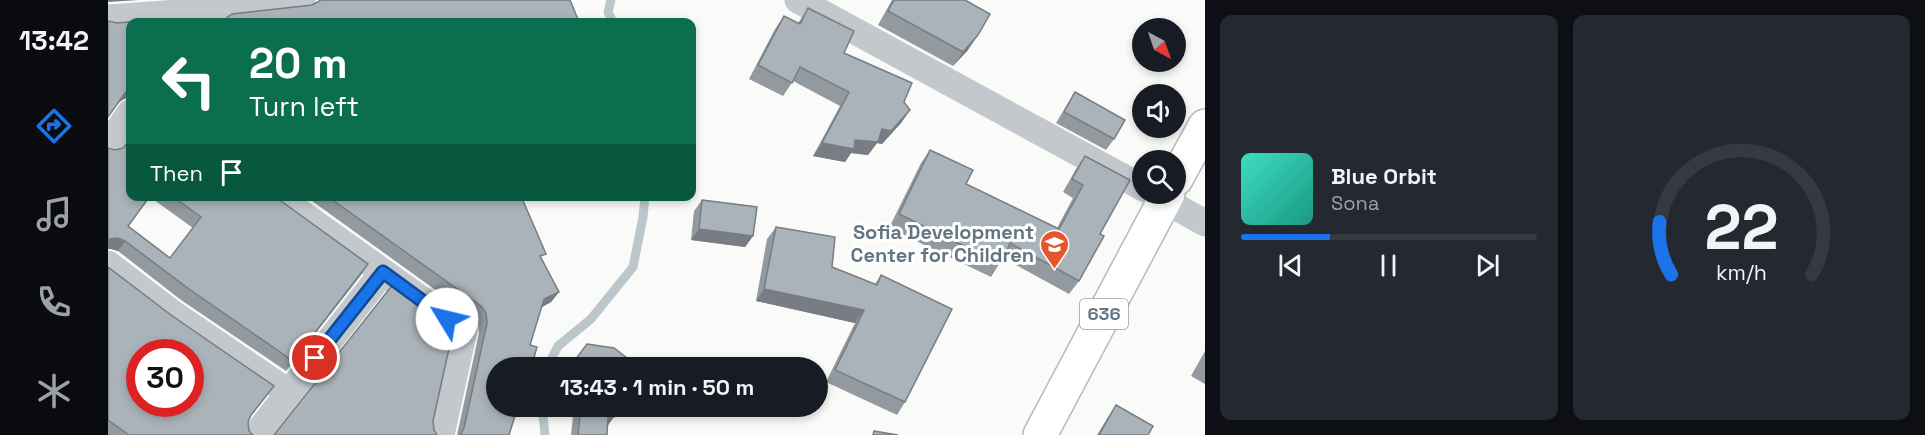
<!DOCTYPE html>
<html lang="en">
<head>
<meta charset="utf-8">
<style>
  :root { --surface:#171b24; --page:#242831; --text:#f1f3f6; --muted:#9ea1a6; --line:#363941; --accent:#1a73e8 }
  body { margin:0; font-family:"Space Grotesk",sans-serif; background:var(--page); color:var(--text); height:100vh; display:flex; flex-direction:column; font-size:22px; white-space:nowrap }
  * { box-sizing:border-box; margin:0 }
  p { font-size:20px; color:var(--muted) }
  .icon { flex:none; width:33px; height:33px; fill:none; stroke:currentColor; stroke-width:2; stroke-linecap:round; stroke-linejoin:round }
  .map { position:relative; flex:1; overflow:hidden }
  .sheet { display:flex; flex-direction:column; gap:15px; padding:15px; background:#0d0f14; width:720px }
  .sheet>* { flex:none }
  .guide { position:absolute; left:18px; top:18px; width:570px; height:183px; border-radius:12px; box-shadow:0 3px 9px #0003; background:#0b6e4f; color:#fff; overflow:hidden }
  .needle { width:39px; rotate:140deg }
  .buttons { position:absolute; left:1024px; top:18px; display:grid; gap:12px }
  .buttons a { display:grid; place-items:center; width:54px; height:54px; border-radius:50%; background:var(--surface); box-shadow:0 3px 9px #0003; font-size:30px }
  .speed { position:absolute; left:18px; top:339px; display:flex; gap:12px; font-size:30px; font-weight:700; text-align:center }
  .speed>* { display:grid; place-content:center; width:78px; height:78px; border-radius:50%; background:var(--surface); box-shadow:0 3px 9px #0003; line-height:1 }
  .speed .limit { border:9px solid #d22; background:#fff; color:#111 }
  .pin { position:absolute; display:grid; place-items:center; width:51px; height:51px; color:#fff; margin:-26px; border:3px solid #fff; border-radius:50%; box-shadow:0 2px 6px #0007 }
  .me { position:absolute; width:66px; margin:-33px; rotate:306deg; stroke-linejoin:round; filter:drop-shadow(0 0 4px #0008) }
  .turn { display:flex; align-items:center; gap:21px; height:126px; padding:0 24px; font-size:27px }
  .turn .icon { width:78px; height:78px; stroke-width:2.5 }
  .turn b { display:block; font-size:42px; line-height:51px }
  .then { display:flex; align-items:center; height:57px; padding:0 24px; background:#0003; gap:12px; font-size:22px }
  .sheet .card { flex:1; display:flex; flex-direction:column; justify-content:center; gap:9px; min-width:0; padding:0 21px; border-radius:12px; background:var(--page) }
  .sheet .dial { align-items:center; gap:0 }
  .dial svg { height:156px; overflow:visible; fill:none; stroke:var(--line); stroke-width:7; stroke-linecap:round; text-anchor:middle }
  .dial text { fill:var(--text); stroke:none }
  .song { display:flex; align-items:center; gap:18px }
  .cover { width:72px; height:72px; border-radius:9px; background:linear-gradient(135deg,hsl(170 70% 55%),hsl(170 70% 35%)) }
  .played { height:6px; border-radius:3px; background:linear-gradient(90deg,var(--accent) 30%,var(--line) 30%) }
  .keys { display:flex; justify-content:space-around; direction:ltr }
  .sheet .tiles { flex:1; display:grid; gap:15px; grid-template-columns:repeat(2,1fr) }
  .trip { position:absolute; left:378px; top:357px; width:342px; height:60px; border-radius:30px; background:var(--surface); box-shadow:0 3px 9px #0003; font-weight:700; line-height:60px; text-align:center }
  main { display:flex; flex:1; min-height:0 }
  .dock { display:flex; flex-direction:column; width:108px; justify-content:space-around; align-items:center; background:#090b0e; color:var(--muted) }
  .dock .icon { width:42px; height:42px }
  .dock .active { color:var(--accent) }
  .dock b { font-size:27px; color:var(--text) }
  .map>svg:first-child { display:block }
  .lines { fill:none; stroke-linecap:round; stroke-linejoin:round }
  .stream { stroke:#bbc7cb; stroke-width:9 }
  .primary-casing { stroke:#b5babe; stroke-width:36 }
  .street { stroke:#c3c8cc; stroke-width:27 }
  .primary { stroke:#fff; stroke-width:33 }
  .wall { fill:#929a9f; fill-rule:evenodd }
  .shaded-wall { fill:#777d82 }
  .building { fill:#aab3b9; stroke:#777d82; stroke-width:1.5; fill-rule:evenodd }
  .route-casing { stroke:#114b97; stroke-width:15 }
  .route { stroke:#1a73e8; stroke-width:10 }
  .labels { text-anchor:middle; stroke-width:6; stroke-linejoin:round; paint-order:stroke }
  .shield { fill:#fff; stroke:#939fa8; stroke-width:1.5 }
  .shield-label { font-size:18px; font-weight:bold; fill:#657683 }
  .poi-label { font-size:20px; font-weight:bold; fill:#657683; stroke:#fff; text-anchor:end }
</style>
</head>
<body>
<main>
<nav class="dock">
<b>13:42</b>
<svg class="icon active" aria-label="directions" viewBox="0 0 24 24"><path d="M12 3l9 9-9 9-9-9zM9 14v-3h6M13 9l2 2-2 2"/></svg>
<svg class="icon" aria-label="music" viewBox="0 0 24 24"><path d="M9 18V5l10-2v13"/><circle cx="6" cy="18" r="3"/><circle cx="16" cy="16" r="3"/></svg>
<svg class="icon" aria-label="phone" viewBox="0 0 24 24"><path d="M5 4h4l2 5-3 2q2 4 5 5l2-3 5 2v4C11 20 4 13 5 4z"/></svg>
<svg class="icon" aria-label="climate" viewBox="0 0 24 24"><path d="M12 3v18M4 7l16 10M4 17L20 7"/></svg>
</nav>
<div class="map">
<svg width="1097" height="435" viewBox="0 0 1097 435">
  <rect width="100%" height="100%" fill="#fafaf8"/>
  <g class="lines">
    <!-- stream -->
    <g class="stream">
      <path d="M503 0 500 12 505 22"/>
      <path d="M439 368 450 346 483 319 525 267 535 217 537 196"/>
      <path d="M434 406 437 435"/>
    </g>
    <defs>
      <g id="primary">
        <path d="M1068 179 1097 126"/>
        <path d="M932 435 1060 194"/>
      </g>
    </defs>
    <!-- primary casing -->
    <use href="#primary" class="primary-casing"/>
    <!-- street -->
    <g class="street">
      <path d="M690 0 1035 188"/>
      <path d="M0 18 97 11 194 0"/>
      <path d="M0 145 22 113"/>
      <path d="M1045 194 1097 223"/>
      <path d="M169 196 356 330 333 435"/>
      <path d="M0 264 64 313 180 392"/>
      <path d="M148 435 275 272"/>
    </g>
    <!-- primary -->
    <use href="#primary" class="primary"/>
  </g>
  <!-- wall -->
  <g class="wall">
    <path d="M784 0H857L860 50 845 66 770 25Z"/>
    <path d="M700 8 736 53 796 102 802 110 793 123 774 144 769 143 760 155 743 153 737 162 705 156 732 106 685 81 675 96 641 79 667 29 676 16 690 23Z"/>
    <path d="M967 92 1006 139 998 150 948 123 960 103Z"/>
    <path d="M15 148 22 196H166L260 264 178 371 73 300 10 251 3 249 7 150ZM42 197 85 228 62 258 20 227Z"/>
    <path d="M822 150 858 184 949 228 965 198 955 192 968 169 977 156 992 234 971 281 961 294 895 258 883 277 781 228 813 163Z"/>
    <path d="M197 196H413L434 259 451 292 443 302 434 307 422 345 401 435H349L371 333 370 324 365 317Z"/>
    <path d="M594 200 645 236 637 247 583 240 586 211Z"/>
    <path d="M668 227 724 267 767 284 773 275 797 402 789 415 718 382 747 323 648 301 659 239Z"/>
    <path d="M0 267 63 315 166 386 142 417 140 422 141 431 145 435H0Z"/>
    <path d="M1097 351V384L1083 376Z"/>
    <path d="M1008 405 1040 435H989L1000 417Z"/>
    <path d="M466 406H512L509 410 507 409 499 426V435H463Z"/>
  </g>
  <!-- shaded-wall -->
  <g class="shaded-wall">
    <path d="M0 0H31L0 2Z"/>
    <path d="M870 35 860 50 845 66 855 52Z"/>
    <path d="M22 88V98L16 99 9 104 17 93Z"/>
    <path d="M802 110 793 123 774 144 769 143 760 155 743 153 737 162 705 156 714 143 747 140Z"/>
    <path d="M591 229 645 236 637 247 583 240Z"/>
    <path d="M10 238 17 241 10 251 3 249H0V240L2 239Z"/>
    <path d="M260 264 253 275 178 371 185 361Z"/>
    <path d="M656 289 756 310 747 323 648 301Z"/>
    <path d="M451 292 443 302 429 310 436 299Z"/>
    <path d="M500 416 506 417 498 428Z"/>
  </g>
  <!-- building -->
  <g class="building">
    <path d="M213 0H462L471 22H113L124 14 204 5Z"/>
    <path d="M786 0H857L882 14 870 35 855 52 780 11Z"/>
    <path d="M700 8 746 31 736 53 804 83 796 102 802 110 783 131 774 129 770 142 747 140 746 149 714 143 741 92 692 67 684 83 650 65 676 16 692 24Z"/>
    <path d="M43 20 46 22H22V88L17 93 0 117V21L9 23Z"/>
    <path d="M967 92 1017 120 1006 139 956 112Z"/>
    <path d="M22 140V196H42L20 226 62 258 93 217 64 196H166L260 264 185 361 81 289 17 241 10 238 2 239 0 240V148L7 150 15 148Z"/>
    <path d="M822 150 865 170 858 184 951 229 975 185 964 179 977 156 1022 180 992 234 996 236 971 281 902 243 893 264 791 214Z"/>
    <path d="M219 196H413L438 254 432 256 451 292 436 299 422 345 429 347 423 368H388V406H410L401 435H352L356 428 379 323 378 313 373 306Z"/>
    <path d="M594 200 649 207 645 236 591 229Z"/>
    <path d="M668 227 727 237 724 267 769 285 773 275 844 309 797 402 727 370 756 310 656 289Z"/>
    <path d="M0 267 63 315 166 386 143 415 140 422 141 431 145 435H21L0 420ZM32 352H82V404H32Z"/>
    <path d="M286 283 346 326 325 421 326 430 329 435H166Z"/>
    <path d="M479 344 506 348 523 361 522 368H464V364Z"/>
    <path d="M1008 405 1045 426 1040 435H991Z"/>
    <path d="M473 406H507L506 417 500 416 499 435H470Z"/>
    <path d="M766 431 790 435H765Z"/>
  </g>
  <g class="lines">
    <defs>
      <path id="route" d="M207 358 275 272 339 319"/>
    </defs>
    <!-- route casing -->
    <use href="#route" class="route-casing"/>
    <!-- route -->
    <use href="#route" class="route"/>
  </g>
  <!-- icons -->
  <defs>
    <symbol id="school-pin" viewBox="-11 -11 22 30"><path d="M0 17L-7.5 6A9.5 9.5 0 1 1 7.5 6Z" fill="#e4572e" stroke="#fff"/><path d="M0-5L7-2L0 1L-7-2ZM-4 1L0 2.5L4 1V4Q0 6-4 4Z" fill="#fff"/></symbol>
  </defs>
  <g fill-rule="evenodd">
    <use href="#school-pin" x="930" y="228" width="33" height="45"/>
  </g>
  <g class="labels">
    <!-- shield labels -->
    <rect class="shield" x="972" y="299" width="48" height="30" rx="4.5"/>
    <g class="shield-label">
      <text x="996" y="320">636</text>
    </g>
    <!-- poi labels -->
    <g class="poi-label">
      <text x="926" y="239">Sofia Development<tspan x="926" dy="23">Center for Children</tspan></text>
    </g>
  </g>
</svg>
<div class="buttons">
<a><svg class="needle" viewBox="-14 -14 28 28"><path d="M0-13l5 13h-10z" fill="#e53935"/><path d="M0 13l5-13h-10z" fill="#9ea1a6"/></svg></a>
<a><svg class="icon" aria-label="sound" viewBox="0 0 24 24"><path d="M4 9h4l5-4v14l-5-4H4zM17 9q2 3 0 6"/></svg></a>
<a><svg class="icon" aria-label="search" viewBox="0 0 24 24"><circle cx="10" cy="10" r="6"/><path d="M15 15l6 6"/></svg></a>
</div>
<div class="speed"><div class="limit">30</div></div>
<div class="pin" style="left:207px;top:358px;background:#d93025"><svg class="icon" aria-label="arrive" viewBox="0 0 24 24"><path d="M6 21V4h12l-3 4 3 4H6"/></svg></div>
<svg class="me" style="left:339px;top:319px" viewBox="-20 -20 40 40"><circle r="19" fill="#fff"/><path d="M0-13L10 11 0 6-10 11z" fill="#1a73e8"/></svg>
<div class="trip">13:43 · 1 min · 50 m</div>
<div class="guide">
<div class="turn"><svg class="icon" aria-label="left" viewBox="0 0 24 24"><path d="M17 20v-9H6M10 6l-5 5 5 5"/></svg><div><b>20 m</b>Turn left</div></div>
<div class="then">Then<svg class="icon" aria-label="arrive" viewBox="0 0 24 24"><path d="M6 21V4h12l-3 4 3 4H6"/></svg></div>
</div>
</div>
<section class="sheet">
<div class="tiles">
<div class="card">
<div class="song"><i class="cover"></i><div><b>Blue Orbit</b><p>Sona</p></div></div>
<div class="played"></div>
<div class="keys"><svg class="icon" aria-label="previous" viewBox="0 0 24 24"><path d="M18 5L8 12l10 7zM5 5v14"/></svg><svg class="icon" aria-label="pause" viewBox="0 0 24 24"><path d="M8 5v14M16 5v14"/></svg><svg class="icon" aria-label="next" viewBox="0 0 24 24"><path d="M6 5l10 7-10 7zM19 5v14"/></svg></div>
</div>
<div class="card dial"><svg viewBox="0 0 100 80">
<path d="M14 69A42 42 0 1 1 86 69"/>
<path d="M14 69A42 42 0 0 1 8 42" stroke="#1a73e8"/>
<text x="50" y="56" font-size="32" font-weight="700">22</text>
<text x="50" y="72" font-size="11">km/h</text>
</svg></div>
</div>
</section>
</main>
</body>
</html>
